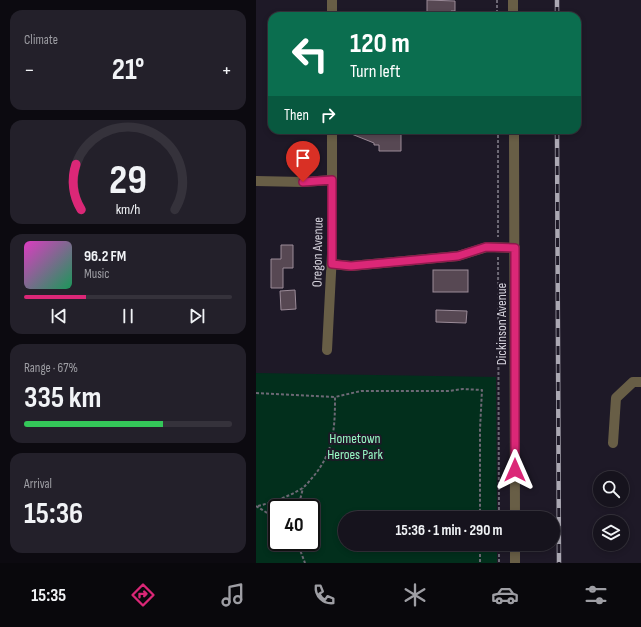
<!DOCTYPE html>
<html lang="en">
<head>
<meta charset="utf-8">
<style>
  :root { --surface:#16131d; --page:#23202a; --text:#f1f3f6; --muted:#9e9ea4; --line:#35323b; --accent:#db2777 }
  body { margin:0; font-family:"Sofia Sans Condensed",sans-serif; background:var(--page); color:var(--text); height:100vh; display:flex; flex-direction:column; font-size:15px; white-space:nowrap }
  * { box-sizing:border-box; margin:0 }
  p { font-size:13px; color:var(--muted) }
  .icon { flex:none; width:22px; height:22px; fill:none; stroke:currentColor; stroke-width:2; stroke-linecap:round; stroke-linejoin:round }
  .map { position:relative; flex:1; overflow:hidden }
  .panel { display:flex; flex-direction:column; gap:10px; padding:10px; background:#0c0a10; width:256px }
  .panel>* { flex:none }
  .guide { position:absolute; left:12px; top:12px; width:313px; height:122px; border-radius:12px; box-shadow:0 2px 6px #0003,0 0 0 1px var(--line); background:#0b6e4f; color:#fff; overflow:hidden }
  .fabs { position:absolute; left:337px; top:471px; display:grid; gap:8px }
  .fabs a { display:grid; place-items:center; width:36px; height:36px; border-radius:50%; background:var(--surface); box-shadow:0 2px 6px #0003,0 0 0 1px var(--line); font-size:20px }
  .speed { position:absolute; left:12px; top:499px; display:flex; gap:8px; font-size:20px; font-weight:700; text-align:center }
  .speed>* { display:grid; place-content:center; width:52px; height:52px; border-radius:50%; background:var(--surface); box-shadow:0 2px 6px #0003,0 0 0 1px var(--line); line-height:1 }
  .speed .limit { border:2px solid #111; border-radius:6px; background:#fff; color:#111 }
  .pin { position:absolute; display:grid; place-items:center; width:34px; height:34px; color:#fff; margin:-41px -17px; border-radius:50% 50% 50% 0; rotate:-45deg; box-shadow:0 0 4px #0007 }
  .pin .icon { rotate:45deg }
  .me { position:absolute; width:44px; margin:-22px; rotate:0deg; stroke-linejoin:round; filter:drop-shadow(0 0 3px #0008) }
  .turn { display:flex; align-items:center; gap:14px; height:84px; padding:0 16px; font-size:18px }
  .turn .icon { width:52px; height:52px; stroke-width:2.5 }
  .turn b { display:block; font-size:28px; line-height:34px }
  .then { display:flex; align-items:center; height:38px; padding:0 16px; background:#0003; gap:8px; font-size:15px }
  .big { font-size:30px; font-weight:700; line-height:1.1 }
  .panel .tile { flex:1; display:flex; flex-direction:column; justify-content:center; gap:6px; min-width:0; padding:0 14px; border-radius:12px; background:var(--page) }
  .panel .dial { align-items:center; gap:0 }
  .dial svg { height:104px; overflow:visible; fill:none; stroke:var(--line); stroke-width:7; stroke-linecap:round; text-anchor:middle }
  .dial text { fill:var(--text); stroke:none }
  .song { display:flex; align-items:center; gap:12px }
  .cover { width:48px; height:48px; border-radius:6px; background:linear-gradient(135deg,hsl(310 70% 55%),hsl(150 70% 35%)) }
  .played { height:4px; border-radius:2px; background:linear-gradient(90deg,var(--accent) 30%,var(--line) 30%) }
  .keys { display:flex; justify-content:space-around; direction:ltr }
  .heat { display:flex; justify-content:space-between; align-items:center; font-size:22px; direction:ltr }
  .charge { height:6px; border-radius:3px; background:linear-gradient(90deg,#34c759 67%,var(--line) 0) }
  .trip { position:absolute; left:82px; top:511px; width:222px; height:40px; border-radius:20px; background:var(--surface); box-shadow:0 2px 6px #0003,0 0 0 1px var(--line); font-weight:700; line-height:40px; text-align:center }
  .tab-bar { display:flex; height:64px; justify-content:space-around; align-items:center; background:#09080c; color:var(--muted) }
  .tab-bar .icon { width:28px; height:28px }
  .tab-bar .active { color:var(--accent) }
  .tab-bar b { font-size:18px; color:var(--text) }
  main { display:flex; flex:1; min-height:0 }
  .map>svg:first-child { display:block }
  .green { fill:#022f1c; fill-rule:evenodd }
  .building { fill:#574853; stroke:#9b8b98 }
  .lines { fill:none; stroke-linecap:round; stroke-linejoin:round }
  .path { stroke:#6d6975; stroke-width:2; stroke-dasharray:3 2; stroke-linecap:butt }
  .minor { stroke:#685e46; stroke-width:10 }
  .rail-casing { stroke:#aba8b3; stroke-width:4.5 }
  .rail { stroke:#1e1927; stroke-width:3; stroke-dasharray:9; stroke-linecap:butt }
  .route-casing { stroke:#8e194d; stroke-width:10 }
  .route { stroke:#db2777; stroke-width:7 }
  .labels { text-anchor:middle; stroke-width:4; stroke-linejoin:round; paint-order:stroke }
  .street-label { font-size:14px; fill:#d4d1db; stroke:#1e1927 }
  .park-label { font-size:14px; fill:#97f7c4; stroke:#1e1927 }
</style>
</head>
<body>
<main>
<section class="panel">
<div class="tile"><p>Climate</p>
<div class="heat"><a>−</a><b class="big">21°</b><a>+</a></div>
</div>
<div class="tile dial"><svg viewBox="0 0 100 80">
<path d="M14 69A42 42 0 1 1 86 69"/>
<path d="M14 69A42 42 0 0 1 10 34" stroke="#db2777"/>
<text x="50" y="56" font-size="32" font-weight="700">29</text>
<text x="50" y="72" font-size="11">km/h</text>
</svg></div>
<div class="tile">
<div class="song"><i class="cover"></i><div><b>96.2 FM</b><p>Music</p></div></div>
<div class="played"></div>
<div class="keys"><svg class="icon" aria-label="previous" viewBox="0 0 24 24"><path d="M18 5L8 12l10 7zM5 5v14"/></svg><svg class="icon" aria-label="pause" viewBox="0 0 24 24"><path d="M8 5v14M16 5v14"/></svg><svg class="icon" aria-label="next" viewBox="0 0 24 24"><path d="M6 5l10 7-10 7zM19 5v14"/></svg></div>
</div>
<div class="tile"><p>Range · 67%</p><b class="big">335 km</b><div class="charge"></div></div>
<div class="tile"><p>Arrival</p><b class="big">15:36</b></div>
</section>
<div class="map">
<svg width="385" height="563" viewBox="0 0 385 563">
  <rect width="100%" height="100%" fill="#1e1927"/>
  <!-- green -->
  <path class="green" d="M0 373 240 377 241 518H89V544H241V563H0ZM21 508H55V542H21Z"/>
  <!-- building -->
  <g class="building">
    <path d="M171 0 199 1V11H195V16H179V13H171Z"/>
    <path d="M117 130H145V151H123V145H118V143L93 133H117Z"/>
    <path d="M25 245H37V268H27V288H15V259H25Z"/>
    <rect x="177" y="270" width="35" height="22"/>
    <path d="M39 290 40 309 25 310 24 291Z"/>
    <path d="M180 310 211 311 210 323 180 322Z"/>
  </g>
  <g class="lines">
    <!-- path -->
    <g class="path">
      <path d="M241 0V16"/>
      <path d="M242 130V237"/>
      <path d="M242 257 243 518"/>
      <path d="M0 393 79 397"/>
      <path d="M0 506 21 519"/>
      <path d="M2 506C17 502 32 497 45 489 50 486 53 481 56 478 78 453 79 428 79 397L105 391H193L207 389 226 390 224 429V518"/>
      <path d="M42 508 47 488"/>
      <path d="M41 542 49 563"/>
      <path d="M224 544V563"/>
      <path d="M243 544V563"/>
    </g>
    <!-- minor -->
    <g class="minor">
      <path d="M257 0V16"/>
      <path d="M76 16V0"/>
      <path d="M258 130 259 518"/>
      <path d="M0 181 47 182 76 180"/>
      <path d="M76 264 95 266 202 256 231 247 259 248"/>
      <path d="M71 350 76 254V130"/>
      <path d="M357 443 360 398 377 382H385"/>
      <path d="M259 544V563"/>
    </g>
    <defs>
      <g id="rail">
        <path d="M301 16V0"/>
        <path d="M301 130 303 563"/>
      </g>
    </defs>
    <!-- rail casing -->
    <use href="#rail" class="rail-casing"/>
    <!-- rail -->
    <use href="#rail" class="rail"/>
  </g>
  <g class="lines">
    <defs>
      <path id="route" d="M47 182 76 180V264L95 266 202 256 230 247 259 248V470"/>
    </defs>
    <!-- route casing -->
    <use href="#route" class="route-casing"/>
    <!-- route -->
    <use href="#route" class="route"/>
  </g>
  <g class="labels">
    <!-- street labels -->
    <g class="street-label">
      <text transform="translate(61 252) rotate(-89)" y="5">Oregon Avenue</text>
      <text transform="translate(245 324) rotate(-90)" y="5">Dickinson Avenue</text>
    </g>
    <!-- park labels -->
    <g class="park-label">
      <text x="99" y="443">Hometown<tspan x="99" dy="16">Heroes Park</tspan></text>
    </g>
  </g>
</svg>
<div class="fabs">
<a><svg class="icon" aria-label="search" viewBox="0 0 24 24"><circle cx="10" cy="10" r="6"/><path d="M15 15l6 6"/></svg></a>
<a><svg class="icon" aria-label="layers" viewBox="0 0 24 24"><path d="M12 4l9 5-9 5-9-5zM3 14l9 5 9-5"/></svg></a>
</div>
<div class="speed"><div class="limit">40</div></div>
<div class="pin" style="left:47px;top:182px;background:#d93025"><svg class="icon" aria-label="arrive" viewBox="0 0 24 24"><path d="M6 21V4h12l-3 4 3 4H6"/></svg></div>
<svg class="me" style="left:259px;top:470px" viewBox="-20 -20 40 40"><path d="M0-17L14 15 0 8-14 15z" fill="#db2777" stroke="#fff" stroke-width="4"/></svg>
<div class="trip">15:36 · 1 min · 290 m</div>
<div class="guide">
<div class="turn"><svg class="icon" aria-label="left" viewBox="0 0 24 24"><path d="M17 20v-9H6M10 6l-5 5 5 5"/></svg><div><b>120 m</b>Turn left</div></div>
<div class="then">Then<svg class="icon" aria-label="right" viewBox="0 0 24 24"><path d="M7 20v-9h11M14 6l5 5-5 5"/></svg></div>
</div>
</div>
</main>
<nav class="tab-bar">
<b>15:35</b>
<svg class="icon active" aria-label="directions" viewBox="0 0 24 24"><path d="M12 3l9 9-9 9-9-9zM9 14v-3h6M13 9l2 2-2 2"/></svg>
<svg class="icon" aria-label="music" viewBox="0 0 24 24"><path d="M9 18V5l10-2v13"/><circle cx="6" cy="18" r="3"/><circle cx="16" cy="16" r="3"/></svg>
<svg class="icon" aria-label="phone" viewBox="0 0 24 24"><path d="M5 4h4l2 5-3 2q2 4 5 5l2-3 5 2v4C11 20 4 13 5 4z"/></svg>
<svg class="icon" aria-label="climate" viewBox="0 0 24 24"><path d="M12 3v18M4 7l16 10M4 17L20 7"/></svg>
<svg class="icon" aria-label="car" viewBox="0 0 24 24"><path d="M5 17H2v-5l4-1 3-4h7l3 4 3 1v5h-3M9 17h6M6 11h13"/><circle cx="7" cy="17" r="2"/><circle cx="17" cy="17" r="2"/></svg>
<svg class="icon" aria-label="filters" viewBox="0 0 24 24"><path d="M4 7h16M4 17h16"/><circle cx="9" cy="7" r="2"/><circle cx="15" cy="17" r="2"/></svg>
</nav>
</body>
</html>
